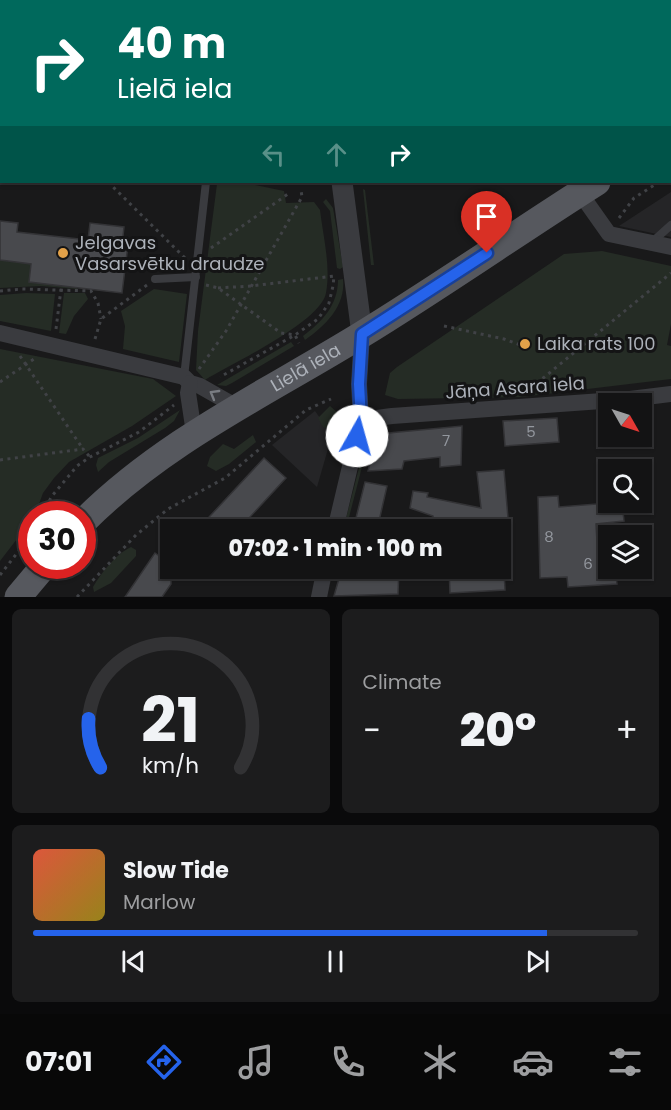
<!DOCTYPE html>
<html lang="en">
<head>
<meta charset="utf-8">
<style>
  :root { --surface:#131314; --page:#1c1c1d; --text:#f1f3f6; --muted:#9d9ea0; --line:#323234; --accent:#2563eb }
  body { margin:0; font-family:Poppins,sans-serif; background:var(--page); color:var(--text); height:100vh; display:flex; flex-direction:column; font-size:22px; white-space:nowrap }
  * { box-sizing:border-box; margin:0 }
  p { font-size:20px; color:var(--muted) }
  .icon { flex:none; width:33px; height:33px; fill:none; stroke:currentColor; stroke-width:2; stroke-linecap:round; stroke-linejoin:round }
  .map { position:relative; height:597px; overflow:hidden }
  .side { display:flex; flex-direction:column; gap:12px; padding:12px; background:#0a0a0b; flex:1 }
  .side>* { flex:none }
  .guide { position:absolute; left:0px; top:0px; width:672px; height:183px; box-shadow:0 2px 4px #0004,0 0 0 2px var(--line); background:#00695c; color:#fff; overflow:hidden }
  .needle { width:39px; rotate:129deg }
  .tools { position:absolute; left:598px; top:393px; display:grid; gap:12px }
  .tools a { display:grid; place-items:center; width:54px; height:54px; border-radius:0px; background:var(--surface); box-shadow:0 2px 4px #0004,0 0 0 2px var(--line); font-size:30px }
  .speed { position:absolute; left:18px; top:501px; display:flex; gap:12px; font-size:30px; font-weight:700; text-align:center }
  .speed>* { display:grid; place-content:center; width:78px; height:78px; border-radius:50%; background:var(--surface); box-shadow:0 2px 4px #0004,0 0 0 2px var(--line); line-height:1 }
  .speed .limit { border:9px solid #d22; background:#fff; color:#111 }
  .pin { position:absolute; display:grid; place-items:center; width:51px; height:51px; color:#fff; margin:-62px -26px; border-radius:50% 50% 50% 0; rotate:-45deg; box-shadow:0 0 6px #0007 }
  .pin .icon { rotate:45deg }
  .me { position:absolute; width:66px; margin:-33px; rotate:7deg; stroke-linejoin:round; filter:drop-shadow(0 0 4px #0008) }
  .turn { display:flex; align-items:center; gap:21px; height:126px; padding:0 18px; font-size:27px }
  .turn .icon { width:78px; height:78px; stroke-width:2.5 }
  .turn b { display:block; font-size:42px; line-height:51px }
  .lanes { display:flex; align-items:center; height:57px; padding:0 18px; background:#0003; justify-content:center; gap:30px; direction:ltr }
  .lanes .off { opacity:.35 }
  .big { font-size:45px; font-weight:800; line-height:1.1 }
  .side .widget { flex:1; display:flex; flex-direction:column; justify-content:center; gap:9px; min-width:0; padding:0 21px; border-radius:9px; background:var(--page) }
  .side .dial { align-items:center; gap:0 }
  .dial svg { height:156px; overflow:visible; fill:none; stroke:var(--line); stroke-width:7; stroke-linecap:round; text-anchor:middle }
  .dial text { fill:var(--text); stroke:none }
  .song { display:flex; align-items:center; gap:18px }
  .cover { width:72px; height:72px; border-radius:9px; background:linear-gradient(135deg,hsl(10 70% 55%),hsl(50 70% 35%)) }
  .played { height:6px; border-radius:3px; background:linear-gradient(90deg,var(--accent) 85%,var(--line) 85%) }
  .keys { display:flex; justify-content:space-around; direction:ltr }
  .heat { display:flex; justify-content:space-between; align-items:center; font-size:33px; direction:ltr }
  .side .tiles { flex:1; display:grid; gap:12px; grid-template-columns:1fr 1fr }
  .widget:last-child { grid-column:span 2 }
  .trip { position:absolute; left:160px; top:519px; width:351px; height:60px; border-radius:0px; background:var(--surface); box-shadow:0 2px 4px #0004,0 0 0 2px var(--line); font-weight:800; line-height:60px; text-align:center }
  .tabs { display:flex; height:96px; justify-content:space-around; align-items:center; background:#080808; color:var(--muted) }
  .tabs .icon { width:42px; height:42px }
  .tabs .selected { color:var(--accent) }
  .tabs b { font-size:27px; color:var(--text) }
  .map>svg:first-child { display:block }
  .built { fill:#252527 }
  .green { fill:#252c25 }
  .building { fill:#48494d; stroke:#333336; stroke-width:1.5 }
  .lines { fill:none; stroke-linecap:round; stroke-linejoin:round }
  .path { stroke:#404246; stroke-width:3; stroke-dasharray:3 4.5; stroke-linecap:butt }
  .service { stroke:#3a3b3f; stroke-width:8 }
  .minor { stroke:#3a3b3f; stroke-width:16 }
  .tertiary { stroke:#3a3b3f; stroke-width:21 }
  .primary { stroke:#56585e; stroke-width:27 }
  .oneway { stroke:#797c82 }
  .route-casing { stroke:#184099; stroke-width:15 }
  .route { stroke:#2563eb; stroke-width:10 }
  .poi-dot { fill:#e2a149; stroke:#141415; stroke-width:2 }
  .labels { text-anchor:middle; stroke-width:6; stroke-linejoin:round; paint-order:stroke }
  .number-label { font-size:15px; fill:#93979e }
  .poi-label { font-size:18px; fill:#acb1b9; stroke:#141415; text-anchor:start }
  .street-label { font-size:18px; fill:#acb1b9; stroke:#141415 }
</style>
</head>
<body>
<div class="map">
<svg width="671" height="597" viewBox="0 0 671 597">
  <rect width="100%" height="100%" fill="#19191a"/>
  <!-- built -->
  <g class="built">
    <path d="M671 192V237L619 226Z"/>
    <path d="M315 411 332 435 317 487 272 445Z"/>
  </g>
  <!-- green -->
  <g class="green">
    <path d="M220 182H240L284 191 286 203 314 202 320 210C323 236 331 266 326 293 321 322 231 364 205 380L196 370 198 331 217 184Z"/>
    <path d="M363 189 365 190 374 265H371Z"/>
    <path d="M326 199 333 208 343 267 340 269 337 268 330 211 323 202Z"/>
    <path d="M602 251 671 266V324L667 345 671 346V379L521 397 398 399 385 395 390 373 397 367 564 254Z"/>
    <path d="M0 260 31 264 78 287 77 289 41 286 0 288Z"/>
    <path d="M343 279C346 306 325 326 305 340L303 336C322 322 338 305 338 280Z"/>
    <path d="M154 289 187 294 179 362 123 349 125 326 121 311Z"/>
    <path d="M26 293 55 294 51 331 0 321V295Z"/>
    <path d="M64 293H85L88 299 74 316 66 334 59 333Z"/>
    <path d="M291 342 294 346 232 383 226 386 217 385Z"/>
    <path d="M0 349 153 379 176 396 132 426 69 462 54 478 43 493 36 512 32 514 30 522 0 561Z"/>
    <path d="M330 406 338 413 336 426 332 430 323 427 318 418Z"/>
    <path d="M180 410 174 421 165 428 109 462 98 472 96 465 98 458 138 438Z"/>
    <path d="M371 432 346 529 343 530 368 433Z"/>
    <path d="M253 435 256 442 229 464 216 471 207 466 210 457 223 444 234 449Z"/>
    <path d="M131 547 136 550V556L111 583 94 592 93 587C101 573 116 554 131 547Z"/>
  </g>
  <!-- building -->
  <g class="building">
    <path d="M0 221 18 223 17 232 88 240 90 223 124 227 122 245H128L122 293 29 282 31 264 0 260Z"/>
    <path d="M557 418 559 442 505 446 503 421Z"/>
    <path d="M462 426 461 465 440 467V457L404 461 402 469 368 471 378 434Z"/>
    <path d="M264 458 286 478 238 530H197Z"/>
    <path d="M504 470 509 530H483L482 526 454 524V530H434L433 516 410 508 413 491 428 493 427 497 481 508 477 472Z"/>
    <path d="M365 482 387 486 377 530H353Z"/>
    <path d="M558 496 559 507 622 502 624 521 596 524 598 558 609 557V568H615L617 584 568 587 567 577 540 578 538 497Z"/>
    <path d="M155 553 171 564V584L162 597H125Z"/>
    <path d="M342 568H399L398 594 334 596Z"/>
    <path d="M449 568H504L505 590 450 593Z"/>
  </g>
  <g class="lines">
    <!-- path -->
    <g class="path">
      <path d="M595 2 597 0"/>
      <path d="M670 40H671"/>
      <path d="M670 174H671"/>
      <path d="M108 182 185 258"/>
      <path d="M619 218 634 198 659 182"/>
      <path d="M211 248 288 194"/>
      <path d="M206 285 218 288 281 333 295 335 299 343"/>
      <path d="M218 288 251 286 334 276 333 286 329 303 318 319 295 335 220 377"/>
      <path d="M0 291 22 289 91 291 98 303 101 319"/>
      <path d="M444 326 504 339 523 346"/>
      <path d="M56 329 61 289"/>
      <path d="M95 339 101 319 147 285"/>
      <path d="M20 356 83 449"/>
      <path d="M199 369 226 331 302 197 301 190"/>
      <path d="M0 382 34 359"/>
      <path d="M531 388 671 273"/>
      <path d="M0 460 83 449 90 457"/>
      <path d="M42 514 52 496 77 466 90 457 139 432 174 405"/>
      <path d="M0 575 32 534"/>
      <path d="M77 597 136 535 168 509 225 478 306 410 331 399"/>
    </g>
    <!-- service -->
    <g class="service">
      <path d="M612 2 614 0"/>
      <path d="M651 243 671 225"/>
      <path d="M155 279 196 277"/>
      <path d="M184 377 206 182"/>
    </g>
    <!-- minor -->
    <g class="minor">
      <path d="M0 130H2"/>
      <path d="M580 193 609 234 671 247"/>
      <path d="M0 333 184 377 190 383 200 386 237 407"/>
      <path d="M190 383 188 393 194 433"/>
      <path d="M361 420 392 416 630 399 671 394"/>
      <path d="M335 530 361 420 359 384 362 334"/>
      <path d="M319 597 325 568"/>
    </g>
    <!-- tertiary -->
    <g class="tertiary">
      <path d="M321 0 322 2"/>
      <path d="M342 182 362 334"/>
    </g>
    <!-- primary -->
    <g class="primary">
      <path d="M670 134H671"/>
      <path id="s1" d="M82 523C162 442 265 394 361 335 441 286 518 232 597 182"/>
      <path d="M18 597 44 566"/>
    </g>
  </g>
  <!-- one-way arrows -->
  <defs><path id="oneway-chevron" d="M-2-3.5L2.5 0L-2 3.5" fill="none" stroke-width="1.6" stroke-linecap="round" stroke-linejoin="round" transform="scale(1.5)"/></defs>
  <use class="oneway" href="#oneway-chevron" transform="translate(214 394) rotate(-150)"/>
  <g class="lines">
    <defs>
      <path id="route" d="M357 436 361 420 359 384 362 334 487 253"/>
    </defs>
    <!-- route casing -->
    <use href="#route" class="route-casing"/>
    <!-- route -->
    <use href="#route" class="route"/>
  </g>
  <!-- markers -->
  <g class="poi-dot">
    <circle cx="63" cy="253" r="6"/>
    <circle cx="525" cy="344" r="6"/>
  </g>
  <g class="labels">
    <!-- number labels -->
    <g class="number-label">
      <text x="531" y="437">5</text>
      <text x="446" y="446">7</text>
      <text x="549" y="542">8</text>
      <text x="588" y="569">6</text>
    </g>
    <!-- poi labels -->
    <g class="poi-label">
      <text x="75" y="249">Jelgavas<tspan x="75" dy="21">Vasarsvētku draudze</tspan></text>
      <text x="537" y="350">Laika rats 100</text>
    </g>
    <!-- street labels -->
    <g class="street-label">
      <text dy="6" stroke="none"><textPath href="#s1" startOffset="273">Lielā iela</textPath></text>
      <text transform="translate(515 388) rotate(-4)" y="6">Jāņa Asara iela</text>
    </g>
  </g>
</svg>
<div class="tools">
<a><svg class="needle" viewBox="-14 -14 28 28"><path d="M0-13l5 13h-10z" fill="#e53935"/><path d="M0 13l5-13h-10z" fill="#9d9ea0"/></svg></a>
<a><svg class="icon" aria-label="search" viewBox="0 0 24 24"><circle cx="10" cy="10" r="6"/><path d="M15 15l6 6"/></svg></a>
<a><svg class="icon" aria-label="layers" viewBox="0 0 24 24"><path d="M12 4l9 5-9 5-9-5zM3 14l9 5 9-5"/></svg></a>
</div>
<div class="speed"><div class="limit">30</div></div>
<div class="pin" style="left:487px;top:253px;background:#d93025"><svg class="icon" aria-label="arrive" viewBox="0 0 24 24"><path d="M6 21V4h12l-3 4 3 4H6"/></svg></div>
<svg class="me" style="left:357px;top:436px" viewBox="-20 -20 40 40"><circle r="19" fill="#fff"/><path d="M0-13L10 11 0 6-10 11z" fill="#2563eb"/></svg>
<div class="trip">07:02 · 1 min · 100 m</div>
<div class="guide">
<div class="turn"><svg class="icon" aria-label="right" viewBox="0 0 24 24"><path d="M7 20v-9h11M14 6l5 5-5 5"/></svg><div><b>40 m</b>Lielā iela</div></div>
<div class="lanes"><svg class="icon off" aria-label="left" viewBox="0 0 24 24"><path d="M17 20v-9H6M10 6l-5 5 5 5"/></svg><svg class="icon off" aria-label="ahead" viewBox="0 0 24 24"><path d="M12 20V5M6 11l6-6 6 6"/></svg><svg class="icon" aria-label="right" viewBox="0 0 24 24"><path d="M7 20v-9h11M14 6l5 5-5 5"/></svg></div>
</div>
</div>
<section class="side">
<div class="tiles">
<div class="widget dial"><svg viewBox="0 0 100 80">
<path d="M14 69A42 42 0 1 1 86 69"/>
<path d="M14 69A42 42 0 0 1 8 44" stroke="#2563eb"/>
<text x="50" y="56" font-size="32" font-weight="700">21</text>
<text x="50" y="72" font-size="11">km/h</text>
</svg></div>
<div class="widget"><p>Climate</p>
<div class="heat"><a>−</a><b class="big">20°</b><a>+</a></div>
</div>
<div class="widget">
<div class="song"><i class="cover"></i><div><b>Slow Tide</b><p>Marlow</p></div></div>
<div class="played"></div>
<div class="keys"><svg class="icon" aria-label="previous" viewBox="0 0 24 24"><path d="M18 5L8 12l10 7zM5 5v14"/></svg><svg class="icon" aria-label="pause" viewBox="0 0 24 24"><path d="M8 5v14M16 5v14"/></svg><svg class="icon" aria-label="next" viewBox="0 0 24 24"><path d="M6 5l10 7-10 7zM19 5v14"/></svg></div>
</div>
</div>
</section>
<nav class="tabs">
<b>07:01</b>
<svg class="icon selected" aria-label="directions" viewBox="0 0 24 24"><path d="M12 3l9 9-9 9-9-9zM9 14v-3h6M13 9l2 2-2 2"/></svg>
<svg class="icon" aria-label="music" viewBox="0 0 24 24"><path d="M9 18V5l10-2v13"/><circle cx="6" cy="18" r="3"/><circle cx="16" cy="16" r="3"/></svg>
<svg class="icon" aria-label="phone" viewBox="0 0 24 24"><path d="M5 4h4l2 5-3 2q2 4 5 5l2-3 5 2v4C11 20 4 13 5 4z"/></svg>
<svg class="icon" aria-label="climate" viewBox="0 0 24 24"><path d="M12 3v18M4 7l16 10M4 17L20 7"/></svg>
<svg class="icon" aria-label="car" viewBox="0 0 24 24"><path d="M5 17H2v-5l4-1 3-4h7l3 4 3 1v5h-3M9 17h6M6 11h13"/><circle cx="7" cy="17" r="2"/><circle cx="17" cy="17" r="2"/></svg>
<svg class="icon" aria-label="filters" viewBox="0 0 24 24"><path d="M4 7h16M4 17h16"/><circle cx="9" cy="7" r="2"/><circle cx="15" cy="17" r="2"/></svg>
</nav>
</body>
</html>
